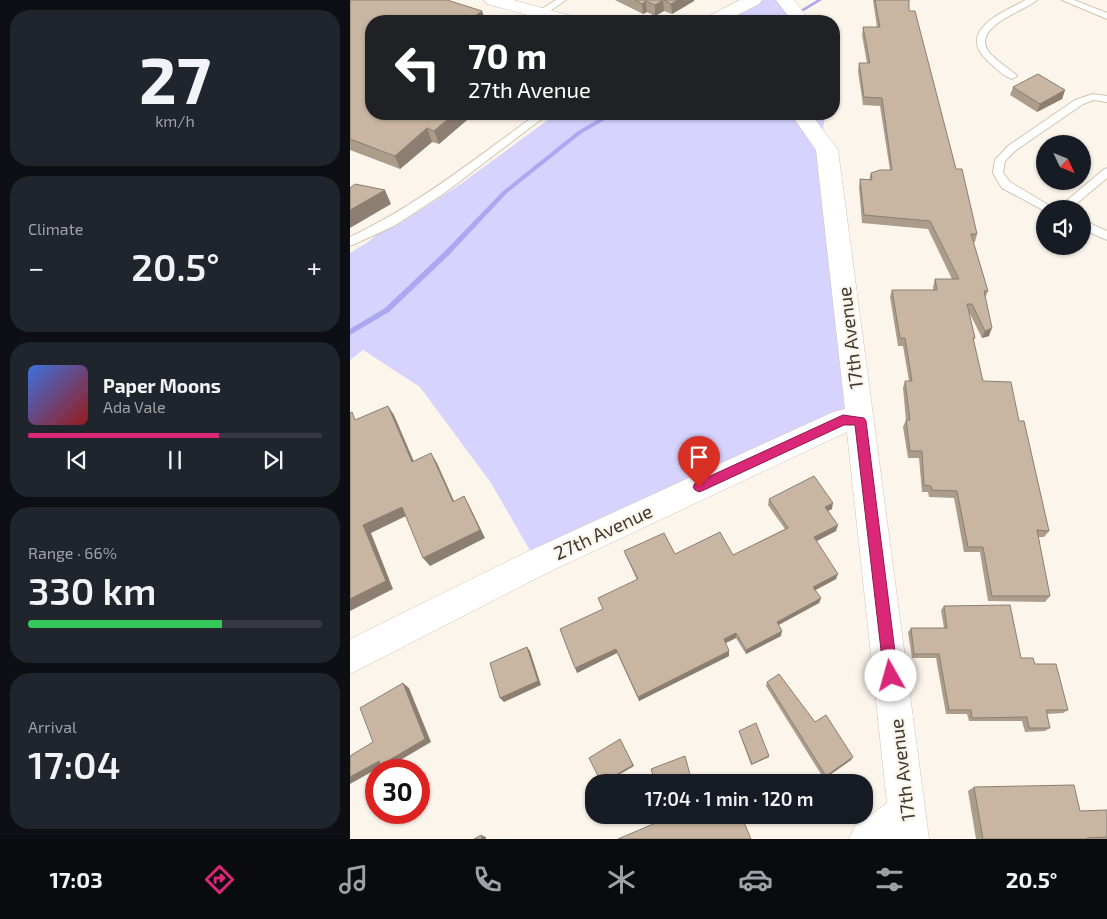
<!DOCTYPE html>
<html lang="en">
<head>
<meta charset="utf-8">
<style>
  :root { --surface:#171b24; --page:#20242c; --text:#f1f3f6; --muted:#9ea1a6; --line:#363941; --accent:#db2777 }
  body { margin:0; font-family:"Exo 2",sans-serif; background:var(--page); color:var(--text); height:100vh; display:flex; flex-direction:column; font-size:19px; white-space:nowrap }
  * { box-sizing:border-box; margin:0 }
  p { font-size:16px; color:var(--muted) }
  .icon { flex:none; width:28px; height:28px; fill:none; stroke:currentColor; stroke-width:2; stroke-linecap:round; stroke-linejoin:round }
  .map { position:relative; flex:1; overflow:hidden }
  .details { display:flex; flex-direction:column; gap:10px; padding:10px; background:#0d0f14; width:350px }
  .details>* { flex:none }
  .guide { position:absolute; left:15px; top:15px; width:475px; height:105px; border-radius:20px; box-shadow:0 1px 4px #0004; background:#202124; color:#fff; overflow:hidden }
  .needle { width:32px; rotate:133deg }
  .buttons { position:absolute; left:686px; top:135px; display:grid; gap:10px }
  .buttons a { display:grid; place-items:center; width:55px; height:55px; border-radius:50%; background:var(--surface); box-shadow:0 1px 4px #0004; font-size:25px }
  .speed { position:absolute; left:15px; top:759px; display:flex; gap:10px; font-size:25px; font-weight:700; text-align:center }
  .speed>* { display:grid; place-content:center; width:65px; height:65px; border-radius:50%; background:var(--surface); box-shadow:0 1px 4px #0004; line-height:1 }
  .speed .limit { border:8px solid #d22; background:#fff; color:#111 }
  .pin { position:absolute; display:grid; place-items:center; width:42px; height:42px; color:#fff; margin:-51px -21px; border-radius:50% 50% 50% 0; rotate:-45deg; box-shadow:0 0 5px #0007 }
  .pin .icon { rotate:45deg }
  .me { position:absolute; width:55px; margin:-28px; rotate:353deg; stroke-linejoin:round; filter:drop-shadow(0 0 4px #0008) }
  .turn { display:flex; align-items:center; gap:18px; height:105px; padding:0 20px; font-size:22px }
  .turn .icon { width:65px; height:65px; stroke-width:2.5 }
  .turn b { display:block; font-size:35px; line-height:42px }
  .big { font-size:38px; font-weight:600; line-height:1.1 }
  .details .tile { flex:1; display:flex; flex-direction:column; justify-content:center; gap:8px; min-width:0; padding:0 18px; border-radius:20px; background:var(--page) }
  .details .dial { align-items:center; gap:0 }
  .dial b { font-size:65px; line-height:1 }
  .song { display:flex; align-items:center; gap:15px }
  .cover { width:60px; height:60px; border-radius:8px; background:linear-gradient(135deg,hsl(220 70% 55%),hsl(0 70% 35%)) }
  .played { height:5px; border-radius:2px; background:linear-gradient(90deg,var(--accent) 65%,var(--line) 65%) }
  .keys { display:flex; justify-content:space-around; direction:ltr }
  .heat { display:flex; justify-content:space-between; align-items:center; font-size:28px; direction:ltr }
  .charge { height:8px; border-radius:4px; background:linear-gradient(90deg,#34c759 66%,var(--line) 0) }
  .trip { position:absolute; left:235px; top:774px; width:288px; height:50px; border-radius:20px; background:var(--surface); box-shadow:0 1px 4px #0004; font-weight:600; line-height:50px; text-align:center }
  .tabs { display:flex; height:80px; justify-content:space-around; align-items:center; background:#090b0e; color:var(--muted) }
  .tabs .icon { width:35px; height:35px }
  .tabs .current { color:var(--accent) }
  .tabs b { font-size:22px; color:var(--text) }
  main { display:flex; flex:1; min-height:0 }
  .map>svg:first-child { display:block }
  .green { fill:#d6d4fe }
  .lines { fill:none; stroke-linecap:round; stroke-linejoin:round }
  .stream { fill:#ada7f1; fill-rule:evenodd }
  .service-casing { stroke:#d5c4af; stroke-width:2 }
  .minor-casing { stroke:#d5c4af; stroke-width:1 }
  .service { fill:#fff; fill-rule:evenodd }
  .minor { fill:#fff; fill-rule:evenodd }
  .wall { fill:#ac9d8b }
  .shaded-wall { fill:#8c7f71 }
  .building { fill:#c8b6a2; stroke:#8c7f71 }
  .route { fill:#db2777; stroke:#8e194d }
  .labels { text-anchor:middle; stroke-width:4.5; stroke-linejoin:round; paint-order:stroke }
  .street-label { font-size:19px; fill:#403931; stroke:#fcf5ec }
</style>
</head>
<body>
<main>
<section class="details">
<div class="tile dial"><b>27</b><p>km/h</p></div>
<div class="tile"><p>Climate</p>
<div class="heat"><a>−</a><b class="big">20.5°</b><a>+</a></div>
</div>
<div class="tile">
<div class="song"><i class="cover"></i><div><b>Paper Moons</b><p>Ada Vale</p></div></div>
<div class="played"></div>
<div class="keys"><svg class="icon" aria-label="previous" viewBox="0 0 24 24"><path d="M18 5L8 12l10 7zM5 5v14"/></svg><svg class="icon" aria-label="pause" viewBox="0 0 24 24"><path d="M8 5v14M16 5v14"/></svg><svg class="icon" aria-label="next" viewBox="0 0 24 24"><path d="M6 5l10 7-10 7zM19 5v14"/></svg></div>
</div>
<div class="tile"><p>Range · 66%</p><b class="big">330 km</b><div class="charge"></div></div>
<div class="tile"><p>Arrival</p><b class="big">17:04</b></div>
</section>
<div class="map">
<svg width="757" height="839" viewBox="0 0 757 839">
  <rect width="100%" height="100%" fill="#fcf5ec"/>
  <!-- green -->
  <g class="green">
    <path d="M409 0H432L447 21H367Z"/>
    <path d="M206 114H475L471 148 508 419 186 561 141 483 70 387 13 350 0 360V253C6 249 12 246 18 242 32 232 31 224 52 222L112 183Z"/>
  </g>
  <g class="lines">
    <!-- stream -->
    <g class="stream">
      <path d="M467 0H472L437 21H432Z"/>
      <path d="M258 114H265L232 133 157 193 99 255 39 312 0 335V329L35 308 95 251 153 191 228 131Z"/>
    </g>
    <defs>
      <g id="service">
        <path d="M206 0H216L194 15H188V11Z"/>
        <path d="M676 0H687C675 11 622 26 638 51 645 60 657 67 665 74L667 76 662 79C653 76 644 67 637 60 606 31 654 11 676 0Z"/>
        <path d="M712 0H724L757 13V19Z"/>
        <path d="M743 94 757 96V102L744 100 733 104 666 150 655 161 653 173 660 182 705 209H695V211L652 188 643 173 645 160 658 146 725 100Z"/>
        <path d="M187 114H198L93 194 44 226 0 246V237C68 205 126 158 187 114Z"/>
        <path d="M757 168V178L720 209H707L753 170Z"/>
        <path d="M732 220 757 231V240L732 229Z"/>
      </g>
      <g id="minor">
        <path d="M134 0H163L225 17 228 21H200L137 4Z"/>
        <path d="M390 0H412L409 4 376 21H354L357 17Z"/>
        <path d="M426 0H444L460 21H442Z"/>
        <path d="M441 114H461L488 150 579 839H499L505 826 537 803 497 432 199 572 0 674V639L177 552 483 412 495 409 466 150Z"/>
      </g>
    </defs>
    <!-- service casing -->
    <use href="#service" class="service-casing"/>
    <!-- minor casing -->
    <use href="#minor" class="minor-casing"/>
    <!-- service -->
    <use href="#service" class="service"/>
    <!-- minor -->
    <use href="#minor" class="minor"/>
  </g>
  <!-- wall -->
  <g class="wall">
    <path d="M0 0 132 11 135 19 21 114H124L89 144 82 142 50 169 0 150Z"/>
    <path d="M265 0H344V1L322 14 314 11 305 16 297 12 293 14Z"/>
    <path d="M523 0H559V11L606 169 627 234 625 242H623L638 291 635 298 639 336 632 338 619 312 625 338 623 341 633 381 669 421 699 531 694 537H688L700 596 695 602 638 601 630 552H614L604 498 579 497 578 492H572L569 458H558L553 427 556 420 553 388 555 381H559L553 346H548L540 297 542 290H583V287L585 279H602L578 229 512 223 509 187 510 179 519 180 521 173 540 170 530 106 513 105 508 71 509 63H517L512 35 513 27H527Z"/>
    <path d="M663 87 715 90 712 99 687 112 660 95Z"/>
    <path d="M419 499 482 509 478 511 486 531 466 541 486 579 465 590 471 598 469 603 429 625 431 636 396 654 386 638 375 643 379 656 289 701 267 653 227 673 253 609 287 580 276 556 274 551 325 554 383 555 435 529 418 505Z"/>
    <path d="M594 606 671 658 685 664 718 710 713 713 697 714 700 728 695 731 675 732 672 721H619L617 714H596L586 658H562L558 632 561 628H594L591 610Z"/>
    <path d="M417 682 501 760 474 779 416 686Z"/>
    <path d="M389 731 419 756V757L401 765 389 732Z"/>
    <path d="M624 787 730 811 757 810V839H626L618 791Z"/>
  </g>
  <!-- shaded-wall -->
  <g class="shaded-wall">
    <path d="M313 0 314 11 305 16V5Z"/>
    <path d="M328 0H344V1L322 14 321 4Z"/>
    <path d="M296 1 297 12 293 14 292 4Z"/>
    <path d="M132 11 135 21 125 16Z"/>
    <path d="M715 90 712 99 687 112 690 104Z"/>
    <path d="M104 114H124L89 144 84 131Z"/>
    <path d="M77 128 82 142 50 169 45 156Z"/>
    <path d="M35 190 41 204 0 228V210Z"/>
    <path d="M642 328 639 336 632 338 635 331Z"/>
    <path d="M38 406 44 415 68 471 62 462Z"/>
    <path d="M81 453 87 463 108 510 103 502Z"/>
    <path d="M114 496 119 505 135 538 80 566 73 558Z"/>
    <path d="M483 503 482 509 474 513 475 507Z"/>
    <path d="M52 507 58 515 21 533 43 589 0 611V599L13 525Z"/>
    <path d="M488 525 486 531 463 543 464 537Z"/>
    <path d="M488 574 486 579 462 592 463 587Z"/>
    <path d="M471 598 469 603 426 626 427 622Z"/>
    <path d="M432 631 431 636 396 654V650Z"/>
    <path d="M386 633V638L374 644V639Z"/>
    <path d="M177 647 180 651 191 685 154 702 150 698Z"/>
    <path d="M266 649 267 653 227 673 225 668Z"/>
    <path d="M379 651V656L289 701 288 697Z"/>
    <path d="M53 683 59 688 81 742 37 768 32 766 0 784V777L29 761Z"/>
    <path d="M270 739 284 766 257 782H254Z"/>
    <path d="M419 756V757L401 765 402 764Z"/>
    <path d="M503 757 501 760 474 779 476 776Z"/>
    <path d="M131 835 136 837V839H132Z"/>
  </g>
  <!-- building -->
  <g class="building">
    <path d="M0 0H97L132 11 125 16 141 21H21V114H104L84 131 77 128 45 156 0 139Z"/>
    <path d="M285 0H313L305 5 296 1 292 4Z"/>
    <path d="M314 0H328L321 4Z"/>
    <path d="M525 0H559V11H565L606 169H612L627 234H621L638 291H634L642 328 635 331 622 304H617L625 338H623L633 381 661 382 669 421H674L699 531 687 530 700 596H642L633 547H618L607 491 582 490 581 486 574 485 572 451H560L556 420H560L555 381H562L555 338H550L542 290H587L585 279H609L580 221 514 215 510 179 522 180 521 173 530 170H542L532 98 514 97 509 63H520L513 27H530Z"/>
    <path d="M688 74 715 90 690 104 663 87Z"/>
    <path d="M5 184 35 190 0 210V188Z"/>
    <path d="M38 406 62 462 81 453 103 502 114 496 130 530 73 558 52 507 13 525 36 581 0 599V413L2 412 5 420Z"/>
    <path d="M464 476 483 503 475 507 488 525 464 537 488 574 463 587 471 598 427 622 432 631 396 650 386 633 374 639 379 651 288 697 266 649 225 668 210 629 253 609 248 598 288 579 274 551 314 533 325 554 370 532 383 555 438 528 419 499Z"/>
    <path d="M660 605 671 658H683L685 664H706L718 710H696L700 728H679L677 717 622 718 621 710H599L589 654H564L561 628H597L594 606Z"/>
    <path d="M177 647 188 681 150 698 140 663Z"/>
    <path d="M429 674 465 722 476 715 503 757 476 776 417 682Z"/>
    <path d="M53 683 75 739 31 765 29 761 0 777V756L23 742 10 708Z"/>
    <path d="M406 723 419 756 402 764 389 731Z"/>
    <path d="M270 739 283 765 254 782H251L239 758Z"/>
    <path d="M335 756 342 782H305L301 769Z"/>
    <path d="M724 785 730 811 757 810V837L737 838V839H633L624 787Z"/>
    <path d="M314 815H391L401 839H268L315 819Z"/>
    <path d="M131 835 132 839H124Z"/>
  </g>
  <!-- route -->
  <path class="route" d="M493 415 514 418 516 421 548 676 546 681 541 683 536 681 534 676 505 425H494L354 490 349 492 345 490 343 487 345 483Z"/>
  <g class="labels">
    <!-- street labels -->
    <g class="street-label">
      <text transform="translate(500 338) rotate(-97)" y="7">17th Avenue</text>
      <text transform="translate(253 532) rotate(-25)" y="7">27th Avenue</text>
      <text transform="translate(552 770) rotate(-97)" y="7">17th Avenue</text>
    </g>
  </g>
</svg>
<div class="buttons">
<a><svg class="needle" viewBox="-14 -14 28 28"><path d="M0-13l5 13h-10z" fill="#e53935"/><path d="M0 13l5-13h-10z" fill="#9ea1a6"/></svg></a>
<a><svg class="icon" aria-label="sound" viewBox="0 0 24 24"><path d="M4 9h4l5-4v14l-5-4H4zM17 9q2 3 0 6"/></svg></a>
</div>
<div class="speed"><div class="limit">30</div></div>
<div class="pin" style="left:349px;top:487px;background:#d93025"><svg class="icon" aria-label="arrive" viewBox="0 0 24 24"><path d="M6 21V4h12l-3 4 3 4H6"/></svg></div>
<svg class="me" style="left:541px;top:676px" viewBox="-20 -20 40 40"><circle r="19" fill="#fff"/><path d="M0-13L10 11 0 6-10 11z" fill="#db2777"/></svg>
<div class="trip">17:04 · 1 min · 120 m</div>
<div class="guide">
<div class="turn"><svg class="icon" aria-label="left" viewBox="0 0 24 24"><path d="M17 20v-9H6M10 6l-5 5 5 5"/></svg><div><b>70 m</b>27th Avenue</div></div>
</div>
</div>
</main>
<nav class="tabs">
<b>17:03</b>
<svg class="icon current" aria-label="directions" viewBox="0 0 24 24"><path d="M12 3l9 9-9 9-9-9zM9 14v-3h6M13 9l2 2-2 2"/></svg>
<svg class="icon" aria-label="music" viewBox="0 0 24 24"><path d="M9 18V5l10-2v13"/><circle cx="6" cy="18" r="3"/><circle cx="16" cy="16" r="3"/></svg>
<svg class="icon" aria-label="phone" viewBox="0 0 24 24"><path d="M5 4h4l2 5-3 2q2 4 5 5l2-3 5 2v4C11 20 4 13 5 4z"/></svg>
<svg class="icon" aria-label="climate" viewBox="0 0 24 24"><path d="M12 3v18M4 7l16 10M4 17L20 7"/></svg>
<svg class="icon" aria-label="car" viewBox="0 0 24 24"><path d="M5 17H2v-5l4-1 3-4h7l3 4 3 1v5h-3M9 17h6M6 11h13"/><circle cx="7" cy="17" r="2"/><circle cx="17" cy="17" r="2"/></svg>
<svg class="icon" aria-label="filters" viewBox="0 0 24 24"><path d="M4 7h16M4 17h16"/><circle cx="9" cy="7" r="2"/><circle cx="15" cy="17" r="2"/></svg>
<b>20.5°</b>
</nav>
</body>
</html>
